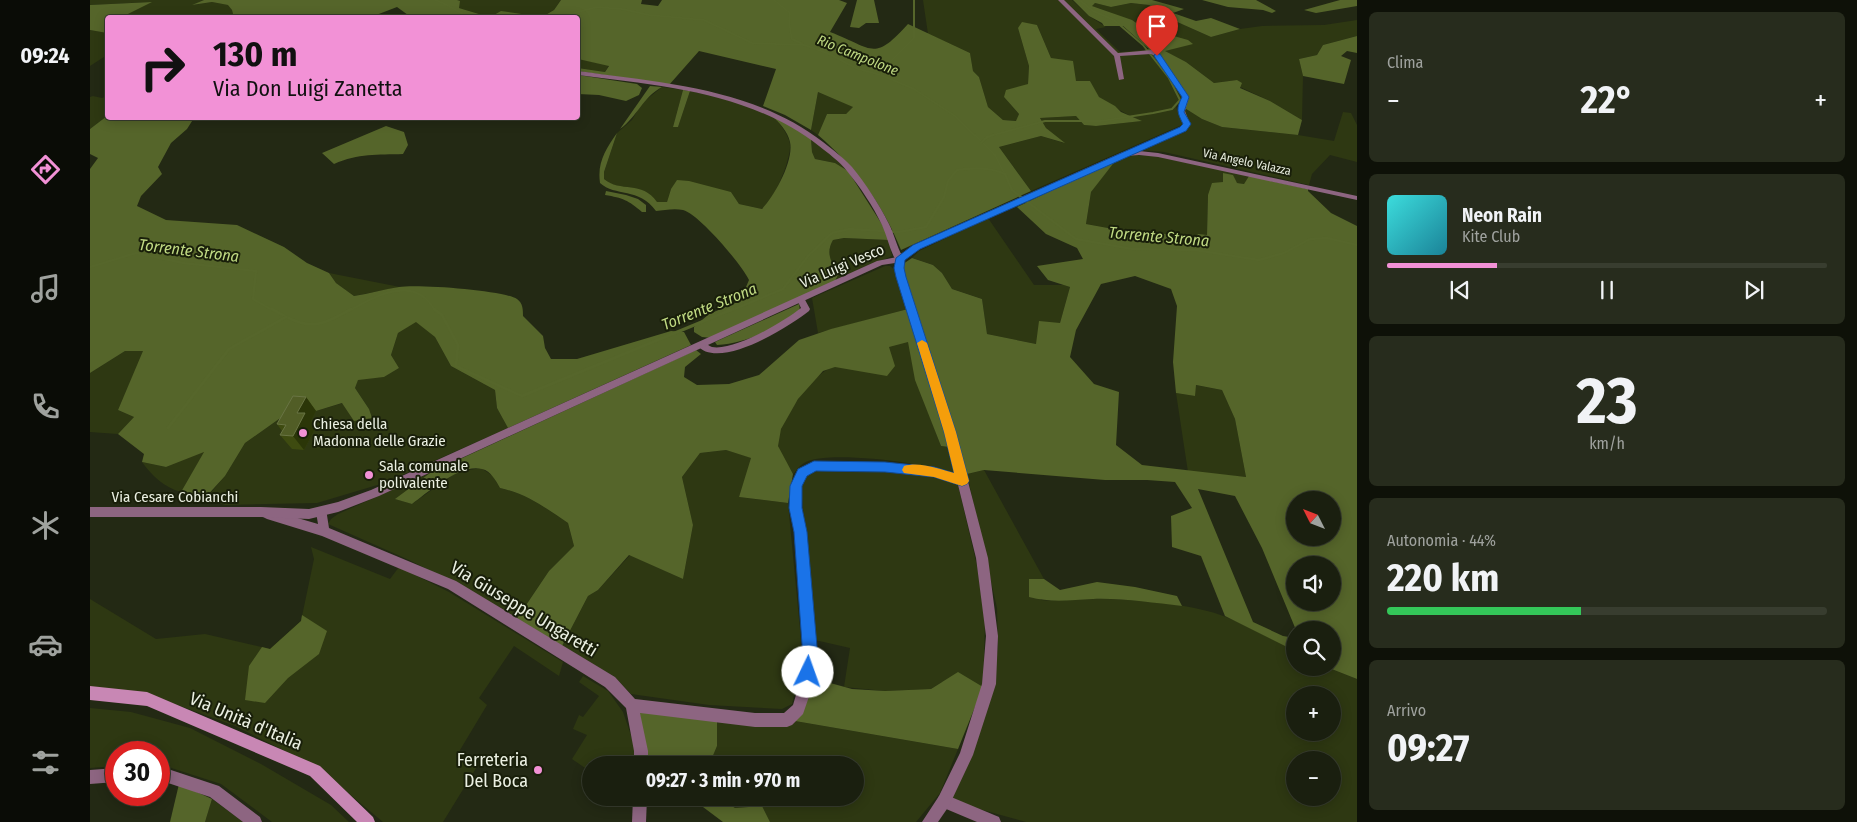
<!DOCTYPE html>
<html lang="it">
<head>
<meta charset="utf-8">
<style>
  :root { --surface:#1a1f0f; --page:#272c1d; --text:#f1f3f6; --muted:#9fa29e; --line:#383d2f; --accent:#f291d6 }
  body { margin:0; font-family:"Fira Sans Condensed",sans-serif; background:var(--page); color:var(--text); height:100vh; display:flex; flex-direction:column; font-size:19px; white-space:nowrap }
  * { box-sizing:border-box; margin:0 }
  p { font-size:16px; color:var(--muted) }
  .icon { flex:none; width:28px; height:28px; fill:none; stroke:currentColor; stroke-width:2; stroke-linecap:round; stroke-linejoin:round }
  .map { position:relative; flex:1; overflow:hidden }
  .side { display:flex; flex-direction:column; gap:12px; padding:12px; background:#0e1108; width:500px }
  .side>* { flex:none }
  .top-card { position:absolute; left:15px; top:15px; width:475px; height:105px; border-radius:5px; box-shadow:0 2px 12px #0003,0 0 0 1px var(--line); background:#f291d6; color:#111; overflow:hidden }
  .needle { width:32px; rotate:312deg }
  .controls { position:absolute; left:1196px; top:491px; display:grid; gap:10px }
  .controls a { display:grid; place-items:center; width:55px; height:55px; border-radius:50%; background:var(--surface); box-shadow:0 2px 12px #0003,0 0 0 1px var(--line); font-size:25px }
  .speed { position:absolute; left:15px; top:741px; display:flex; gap:10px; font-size:25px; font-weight:700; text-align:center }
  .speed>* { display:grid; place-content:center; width:65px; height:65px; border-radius:50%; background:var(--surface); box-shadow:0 2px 12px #0003,0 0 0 1px var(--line); line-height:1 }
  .speed .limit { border:8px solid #d22; background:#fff; color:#111 }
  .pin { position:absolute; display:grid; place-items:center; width:42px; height:42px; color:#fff; margin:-51px -21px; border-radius:50% 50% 50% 0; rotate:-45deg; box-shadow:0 0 5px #0007 }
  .pin .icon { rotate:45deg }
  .me { position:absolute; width:55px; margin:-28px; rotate:3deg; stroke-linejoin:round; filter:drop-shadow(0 0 4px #0008) }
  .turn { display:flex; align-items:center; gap:18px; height:105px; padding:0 25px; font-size:22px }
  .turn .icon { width:65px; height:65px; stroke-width:2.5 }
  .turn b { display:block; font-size:35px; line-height:42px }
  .big { font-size:38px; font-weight:700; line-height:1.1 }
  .side .card { flex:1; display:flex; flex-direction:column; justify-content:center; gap:8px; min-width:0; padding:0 18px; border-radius:8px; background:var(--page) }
  .side .dial { align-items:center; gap:0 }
  .dial b { font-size:65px; line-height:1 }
  .song { display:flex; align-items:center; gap:15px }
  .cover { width:60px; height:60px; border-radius:8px; background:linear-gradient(135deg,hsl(180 70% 55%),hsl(190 70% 35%)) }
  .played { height:5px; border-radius:2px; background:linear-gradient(90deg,var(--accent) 25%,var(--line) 25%) }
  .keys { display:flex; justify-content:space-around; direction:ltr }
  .heat { display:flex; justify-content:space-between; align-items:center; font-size:28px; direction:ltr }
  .charge { height:8px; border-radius:4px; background:linear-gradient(90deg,#34c759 44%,var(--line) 0) }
  .trip { position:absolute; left:492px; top:756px; width:282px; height:50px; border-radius:25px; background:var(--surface); box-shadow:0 2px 12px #0003,0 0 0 1px var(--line); font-weight:700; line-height:50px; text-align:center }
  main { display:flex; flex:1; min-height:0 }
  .tab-bar { display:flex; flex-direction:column; width:90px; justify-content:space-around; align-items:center; background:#0a0c06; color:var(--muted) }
  .tab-bar .icon { width:35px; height:35px }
  .tab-bar .current { color:var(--accent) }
  .tab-bar b { font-size:22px; color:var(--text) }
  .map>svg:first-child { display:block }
  .green { fill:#2e3812; fill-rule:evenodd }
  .forest { fill:#55652a; fill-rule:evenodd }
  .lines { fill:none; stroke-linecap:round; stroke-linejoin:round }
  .stream-far2 { stroke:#56662b; stroke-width:2 }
  .stream-far1 { stroke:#56662b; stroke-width:2.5 }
  .stream { stroke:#56662b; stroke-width:3 }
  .minor { fill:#8d6581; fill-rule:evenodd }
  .tertiary { fill:#8d6581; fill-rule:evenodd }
  .secondary { fill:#c887b4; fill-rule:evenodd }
  .wall { fill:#3e4b10 }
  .shaded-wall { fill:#2b3608 }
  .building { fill:#515d26; stroke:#697444 }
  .route { fill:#1a73e8; stroke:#114b97 }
  .slow { fill:#f59e0b }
  .poi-dot { fill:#f291d6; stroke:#191f0a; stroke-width:2 }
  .labels { text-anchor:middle; stroke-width:4; stroke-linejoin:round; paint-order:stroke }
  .far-street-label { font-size:12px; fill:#ebf0e2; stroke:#191f0a }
  .far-water-label { font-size:14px; font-style:italic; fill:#c0da83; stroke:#191f0a }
  .street-label { font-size:15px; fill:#ebf0e2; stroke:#191f0a }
  .poi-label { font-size:15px; fill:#ebf0e2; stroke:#191f0a; text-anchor:start }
  .water-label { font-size:16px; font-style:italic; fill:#c0da83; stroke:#191f0a }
  .near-street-label { font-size:18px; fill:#ebf0e2; stroke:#191f0a }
  .near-poi-label { font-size:18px; fill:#ebf0e2; stroke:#191f0a; text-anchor:end }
</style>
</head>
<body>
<main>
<nav class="tab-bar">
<b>09:24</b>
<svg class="icon current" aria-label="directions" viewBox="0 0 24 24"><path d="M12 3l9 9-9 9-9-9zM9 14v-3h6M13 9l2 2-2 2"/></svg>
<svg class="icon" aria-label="music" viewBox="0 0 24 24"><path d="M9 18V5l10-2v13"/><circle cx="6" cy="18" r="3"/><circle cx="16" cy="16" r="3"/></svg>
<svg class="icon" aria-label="phone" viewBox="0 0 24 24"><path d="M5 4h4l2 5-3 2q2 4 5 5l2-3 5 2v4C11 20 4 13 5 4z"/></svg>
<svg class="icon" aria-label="climate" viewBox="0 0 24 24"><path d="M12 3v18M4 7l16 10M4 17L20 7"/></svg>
<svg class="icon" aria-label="car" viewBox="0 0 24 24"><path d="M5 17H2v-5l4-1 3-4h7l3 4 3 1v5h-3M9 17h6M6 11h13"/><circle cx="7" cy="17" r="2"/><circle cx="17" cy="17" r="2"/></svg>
<svg class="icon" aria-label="filters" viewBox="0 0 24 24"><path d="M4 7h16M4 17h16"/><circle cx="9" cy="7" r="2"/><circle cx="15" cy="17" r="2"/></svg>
</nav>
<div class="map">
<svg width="1267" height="822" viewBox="0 0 1267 822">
  <rect width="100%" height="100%" fill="#232914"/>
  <!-- green -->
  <g class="green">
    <path d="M0 0H114L103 5 122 2 139 5 142 10 144 17H32L61 2 0 5Z"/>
    <path d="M367 0H471L464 10 452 17 389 14 369 8Z"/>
    <path d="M833 0H982L999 16 1016 27 1006 29 1030 52 1054 50 1063 53 1089 90 1092 97 1086 107 1094 124 941 191 909 147 951 136 974 143 956 128 950 118 986 116 994 125 1006 126 1051 121C1042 117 1013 102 1008 96 1005 92 1002 86 1000 81H986L961 58 947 25 928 28 939 66 938 84 914 97 929 114 927 121 913 120 898 107 889 77 883 71 880 53 838 34Z"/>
    <path d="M1005 3 1021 7 1041 3 1059 5 1085 21 1121 37 1150 29 1172 26 1234 25 1267 20V36L1233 45 1227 55 1209 59 1213 76 1212 120 1180 101 1150 87 1147 80 1124 83 1096 62 1074 51 1069 33C1046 25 1026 13 1001 6Z"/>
    <path d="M0 30 18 33 17 55 0 66Z"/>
    <path d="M488 59 519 65 515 72 488 68Z"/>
    <path d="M572 87 593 90 583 127H588L600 91C621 96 668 106 684 118 690 123 696 132 699 140 702 148 698 158 696 166 690 183 684 196 672 209L649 204 641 192 581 189 577 202H567L519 183 514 179V172L527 133 542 120 551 104Z"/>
    <path d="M728 92 764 107 756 114H737L728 135 721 130Z"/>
    <path d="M3 96 12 98 17 96V116L0 129V97Z"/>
    <path d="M1093 107 1112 119 1132 127 1208 135 1244 141 1253 112 1261 113 1267 125V162L1240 155 1222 174 1219 185 1074 152 1051 150 1079 137 1095 132 1100 126Z"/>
    <path d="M721 139 738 151 758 171 745 163 725 159 722 152Z"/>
    <path d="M1046 155 1064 156 1159 176 1154 184 1147 183 1133 174V182L1118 195 1117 236 1103 241 1071 233 1029 230 996 224 1001 192 1007 183 1026 160Z"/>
    <path d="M898 218 944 285H974L980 287 970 323 946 344 897 334 892 299 862 289 852 273 843 265 822 258 829 251Z"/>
    <path d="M754 238 799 240 802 256 745 281 748 275C742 262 735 254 743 240Z"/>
    <path d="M795 266H800L805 270 818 309 728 333 722 298Z"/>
    <path d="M239 273 310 287 264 296 246 283Z"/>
    <path d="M326 321 345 337 361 366 405 390 407 408 418 428 294 483 227 503 135 505 115 499 135 476 155 443 189 419 214 411H226L253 403 279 409 265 388 268 379 294 377 309 368 301 355 308 333Z"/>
    <path d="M819 341 826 380 851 446 859 447 865 473C839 464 738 449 714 463 710 465 707 470 703 474 699 466 690 455 688 446 685 426 724 370 744 367 754 365 785 373 797 375L799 346Z"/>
    <path d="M35 351H54L28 410 44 417 28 434 0 432V373Z"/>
    <path d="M1105 385 1132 390 1145 419 1156 477 1098 472 1086 393 1105 396Z"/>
    <path d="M636 450 662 458 649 497 698 503 711 640 710 670 702 704 692 709 619 705 541 694 524 676 471 648 498 596 508 590 540 555 593 579 603 525 592 477 610 453Z"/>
    <path d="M115 451 91 492C74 487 63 477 52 462L76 467Z"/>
    <path d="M391 468 403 476 410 488C437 494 456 508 478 523L484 546 459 571 426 620 385 593 319 560 238 524 241 519 248 514 340 473 306 499 322 504 367 472Z"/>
    <path d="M769 470C799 471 840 473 868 485L887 566 895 622 893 687 852 682 841 689 795 691 754 687 760 648 725 640 711 488 717 475 727 471Z"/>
    <path d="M894 470 954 579H939L951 600C969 602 986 599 1004 599 1038 598 1106 604 1136 617 1160 626 1182 640 1205 651V668H1239L1267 679V822H936L860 801 904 679 908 646 907 608 877 474ZM1205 695H1242V732H1205ZM1205 760H1242V798H1205Z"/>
    <path d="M221 547 300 579 309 567 359 592 473 662 469 676 424 646 389 698 397 705 367 755 388 765 353 822H293L227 767 145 726 63 696 0 688V599L66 639 115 634 180 649 211 621 224 559Z"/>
    <path d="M493 676 518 691 533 712 545 747 544 765H501V772L482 759 497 735 483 729 489 715 493 717 509 696 489 682Z"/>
    <path d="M0 708 41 712 100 728 171 764 241 805 259 822H182L131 784 69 764V752H26V766L0 768Z"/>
    <path d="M627 721H705L868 749 850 793 826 822H680L672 806 645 808 630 798H766V765H619L627 746Z"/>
    <path d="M122 799 153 822H115Z"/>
  </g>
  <!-- forest -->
  <g class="forest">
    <path d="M114 0H367L370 1 369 8 389 14 404 15 411 11 452 17 464 10 471 0H552L551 4 568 6 572 0H749L757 3 740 32C783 48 783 63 818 24L880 53 883 71 889 77 898 107 913 120 926 121 929 114 914 97 916 90 938 84 939 66 928 28 932 22 947 25 961 58 983 61 986 81H1000L1009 97 1025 106 1031 112 1052 121 1006 126 994 125 986 116 950 118 956 128 975 143 951 136 909 147 941 191 811 250C793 204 765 167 728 135L737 114H756L763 107 728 92 721 130 695 115 673 106 686 69 609 51 579 85 488 71V68L515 72 519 66 488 59V18L316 17 318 15 307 7 281 17 240 18 208 14 202 17 144 18 142 10 138 5 122 2 102 5Z"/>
    <path d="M767 0H784L789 23H776L769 28 760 27Z"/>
    <path d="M983 0H1062L1094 9 1083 13 1106 21 1121 18 1150 29 1121 37 1085 21 1059 5 1041 3 1021 7 1005 3 1002 6 1042 20 1052 27 1098 40 1103 44 1075 51 1096 62 1124 83 1147 80 1152 83 1150 88 1180 101 1212 120 1208 135 1132 127 1112 119 1093 107 1098 96 1069 55 1054 50 1059 49 1033 26H1014L1012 23 999 16Z"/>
    <path d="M1112 0H1166L1186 11 1182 13 1173 10 1138 7Z"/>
    <path d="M1250 0H1267V6L1226 13 1214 10Z"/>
    <path d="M62 2 32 17 18 18 17 33 0 30V5Z"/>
    <path d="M1267 36V53L1257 51 1251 56 1261 60 1254 84 1213 76 1209 59 1227 55 1233 45Z"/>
    <path d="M488 75 547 84 552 88 549 95 536 101 509 95 488 94Z"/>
    <path d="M560 86 572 87C553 97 547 117 530 129Z"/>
    <path d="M593 90 600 91 588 127H583Z"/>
    <path d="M17 116 18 118H104L97 129 81 143 68 167 72 174 51 196 47 206 76 220 147 225 194 247 217 263 239 273 246 283 264 296C279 294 294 289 309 287 327 284 413 290 427 299 433 303 433 310 433 316L453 336 455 348 461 359H487L581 331 594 332 601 345 418 428 407 408 405 390 361 366 345 337 326 322 308 333 301 355 309 368 294 377 268 380 265 388 279 409 282 418 264 421 252 403 226 411H214L189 419 155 443 135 476 114 499 91 492 114 452 76 467 52 462 54 454 28 434 44 417 28 410 53 351H35L0 373V169L8 158 0 154V129Z"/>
    <path d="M682 116 688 117 721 139 722 152 725 159 745 163 758 171 793 226 799 240 754 238 743 240C735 254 742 262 748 275L745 281 622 338 612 337 604 332V327L619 314 650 301 659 280C652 265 609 214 593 210 585 208 574 210 566 211 549 187 525 197 510 183 507 162 516 149 527 133L514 172V179C530 193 552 180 567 202H577L581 189 587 180 599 181 641 192 649 204 672 209C685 195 704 161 700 142 698 132 689 122 682 116Z"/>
    <path d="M296 126 314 132 318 145 313 154C287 155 269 153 244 164L232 153Z"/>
    <path d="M1026 160 1001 192 996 224 1029 230 1071 233 1103 241 1108 234 1117 235 1118 195 1122 183 1133 182V173L1143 175 1147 183 1154 184 1159 176 1218 189V191L1241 213 1267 226V679L1239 668H1242V630H1206L1172 548 1145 496 1108 489 1163 622 1193 636 1205 638V651L1135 616 1111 556 1082 547 1081 516 1102 508 1085 482 1057 480H1015L894 470 877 474 814 275 813 264 822 258 843 265 852 273 862 289 892 299 897 334 946 344 949 321 970 323 980 287 958 280 947 266 993 259 987 248 956 234 927 207ZM1045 276 1081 289 1087 306 1083 362 1086 393 1105 396 1106 385 1132 390 1145 419 1156 477 1052 465 1026 445 1029 392 1004 384 980 357 986 330 1011 284ZM1205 500H1242V538H1205ZM1205 565H1242V602H1205Z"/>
    <path d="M516 191 536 195 548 199 556 205V212H552C538 200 533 198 515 195Z"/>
    <path d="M709 304 710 311C686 329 656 343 627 345L625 342Z"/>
    <path d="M818 309 859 447 851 446 825 380 818 342 799 347 805 366 797 376 745 367 733 371 708 399 691 429 688 446 703 474 698 503 649 497 661 458 636 450 610 453 592 477 603 525 593 579 539 555 508 590 498 596 471 648 426 620 459 571 484 546 478 523C456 508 437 494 410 488 406 481 401 471 392 469 371 463 338 492 322 504L305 499 340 473 606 350 611 354 595 367 594 377 607 385 639 384 669 375 709 340 741 329Z"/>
    <path d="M939 579H954L970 590 1007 582 1045 587 1087 596 1092 606C1063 603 1032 598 1003 599 981 600 961 603 939 597Z"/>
    <path d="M212 615 237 631 229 654 198 678 175 703 155 700 159 666 172 647 180 649 211 621Z"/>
    <path d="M868 672 893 687 868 749 705 721 722 678 762 689 795 691 841 689Z"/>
    <path d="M549 709 627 721V746L619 765H558Z"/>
    <path d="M89 784 122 799 115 822H80Z"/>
    <path d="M601 798H630L645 808 672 806 680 822H633Z"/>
  </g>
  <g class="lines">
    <!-- stream-far2 -->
    <g class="stream-far2">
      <path d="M345 0C362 5 369 16 388 18"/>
      <path d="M684 0 700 13 699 23 702 39 713 44"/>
      <path d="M465 18 507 7 532 9 559 15 614 20 662 43 714 45 737 53 768 69 791 75 824 89 865 116 885 136"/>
      <path d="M791 75 795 67 824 38V0"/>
      <path d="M900 136 955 121H1011L1063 113 1082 109 1090 100 1079 78 1053 45 1024 20 1003 11 991 1"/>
    </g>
    <!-- stream-far1 -->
    <g class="stream-far1">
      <path d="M885 135 905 155 914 173"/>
      <path d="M891 143 897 137 904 135"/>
      <path d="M0 267 46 253 93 263 166 271 163 299 184 311"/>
      <path d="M259 311C286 295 326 274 345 311"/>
      <path d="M640 311 693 289 718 256 742 233 759 229 809 232 836 227 854 197 858 181 867 170C884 168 899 167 915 174L922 190 986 239 1042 249 1105 250 1169 260 1194 253 1220 239 1237 238 1267 245"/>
    </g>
    <!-- stream -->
    <g class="stream">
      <path d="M182 309C217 329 225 330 261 309"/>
      <path d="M344 309 352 315 368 345 366 366 432 396 643 309"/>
      <path d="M78 428 139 349 196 317"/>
    </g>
    <!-- minor -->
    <g class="minor">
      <path d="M968 0H974L1028 53 1062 50 1069 54 1099 97 1095 111 1100 124 1095 130 1057 146 1045 155H1039V151L1053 144 1091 128 1094 124C1088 114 1087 107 1093 97L1065 56 1061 54 1030 56 1034 79 1029 80 1024 56Z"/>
      <path d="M488 71C573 83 663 88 733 142 743 150 754 158 762 167 776 184 789 204 799 224 805 236 807 248 814 259L810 262 807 261 804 257C799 247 797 236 792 225 783 206 770 187 757 171 749 161 738 153 729 146 660 92 572 86 488 75Z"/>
      <path d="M711 297 714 298 720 309 719 311C700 326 628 372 607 345L612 342C616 343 619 346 622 347 645 351 693 322 711 308L707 300Z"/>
      <path d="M724 462 795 463 844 467 876 478 877 481 876 484 872 486 844 477 795 471 725 470 717 475 711 486 712 508 716 532 726 658 723 685 713 714 702 725 697 727H665L550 713 558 751V765H544V751L536 708 515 687 358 589 232 536 177 519 173 517 171 514 173 511 177 509 228 524 226 512 228 509 232 507 236 509 239 528 366 581 525 677 545 699 665 713H694L703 705 709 685 714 658 704 532 700 508 701 486 709 469Z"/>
      <path d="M69 766 129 786 170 817 172 822H153L120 797 69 780Z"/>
      <path d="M26 768V782L0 784V770Z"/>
      <path d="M854 794 909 817 911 822H887L849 806 847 801 849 796Z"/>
      <path d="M543 798H557L556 822H542Z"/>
    </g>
    <!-- tertiary -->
    <path class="tertiary" d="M1049 151 1068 153 1267 196V200L1068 157 1049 155 1037 156 830 249 814 260 813 268 815 277 865 432 898 558 908 636 906 684 883 755 859 806 848 822H832L849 796 870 753 892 684 896 636 886 558 855 432 807 277 805 263 792 265 289 496 248 512 219 519 171 517H0V507H171L219 509 248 502 281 490 787 261 807 257 824 245 1033 152Z"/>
    <!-- secondary -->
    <path class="secondary" d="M0 686 57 692 230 766 283 817 285 822H267L220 776 57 706 0 700Z"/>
  </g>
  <!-- wall -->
  <path class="wall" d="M216 397 226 411 221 421 226 427 214 450 202 449 190 435 192 431 187 424Z"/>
  <!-- shaded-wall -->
  <path class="shaded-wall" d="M216 397 226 411 221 421 226 427 214 450 203 436 207 413Z"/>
  <!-- building -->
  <path class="building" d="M203 396 216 397 207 413H215L203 436 190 435 196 425 187 424Z"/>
  <!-- route -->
  <path class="route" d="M1065 54H1070L1099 97 1094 112 1101 124 1096 131 830 249 815 260 814 268 816 277 866 432 879 481 877 484 872 486 844 477 795 472 726 471 717 476 712 486V508L717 532 728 658 723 677 718 679 713 677 711 672 713 658 704 532 699 508 700 486 708 469 724 461 795 462 844 467 864 473 854 432 806 277 804 268 806 258 823 245 1090 127 1093 124C1087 112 1086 109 1092 97L1064 56Z"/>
  <!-- slow -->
  <path class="slow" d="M832 340 837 343 866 432 879 481 877 484 872 486 844 477 814 473 812 470 814 466C829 461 850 469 864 473L854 432 827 343Z"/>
  <!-- markers -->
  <g class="poi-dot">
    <circle cx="213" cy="433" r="5"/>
    <circle cx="279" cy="475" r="5"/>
    <circle cx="448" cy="770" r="5"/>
  </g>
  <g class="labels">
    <!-- far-street labels -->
    <g class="far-street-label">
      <text transform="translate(1157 162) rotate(12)" y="4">Via Angelo Valazza</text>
    </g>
    <!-- far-water labels -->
    <g class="far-water-label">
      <text transform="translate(768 55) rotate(22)" y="5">Rio Campolone</text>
    </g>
    <!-- street labels -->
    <g class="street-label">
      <text transform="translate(752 266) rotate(-23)" y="5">Via Luigi Vesco</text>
      <text x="85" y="502">Via Cesare Cobianchi</text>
    </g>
    <!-- poi labels -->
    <g class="poi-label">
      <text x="223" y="429">Chiesa della<tspan x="223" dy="17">Madonna delle Grazie</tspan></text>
      <text x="289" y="471">Sala comunale<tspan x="289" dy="17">polivalente</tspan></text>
    </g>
    <!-- water labels -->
    <g class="water-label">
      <text transform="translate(1069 236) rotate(5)" y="6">Torrente Strona</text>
      <text transform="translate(99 250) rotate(7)" y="6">Torrente Strona</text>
      <text transform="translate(619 306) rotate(-22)" y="6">Torrente Strona</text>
    </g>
    <!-- near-street labels -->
    <g class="near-street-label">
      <text transform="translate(434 609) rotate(31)" y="6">Via Giuseppe Ungaretti</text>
      <text transform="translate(156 721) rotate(23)" y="6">Via Unità d'Italia</text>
    </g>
    <!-- near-poi labels -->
    <g class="near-poi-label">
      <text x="438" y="766">Ferreteria<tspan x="438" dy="21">Del Boca</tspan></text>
    </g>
  </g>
</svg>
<div class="controls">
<a><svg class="needle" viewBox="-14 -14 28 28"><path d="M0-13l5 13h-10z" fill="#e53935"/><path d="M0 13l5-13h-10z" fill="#9fa29e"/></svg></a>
<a><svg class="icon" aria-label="sound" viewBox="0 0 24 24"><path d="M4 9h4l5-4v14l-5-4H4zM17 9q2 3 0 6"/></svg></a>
<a><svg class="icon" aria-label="search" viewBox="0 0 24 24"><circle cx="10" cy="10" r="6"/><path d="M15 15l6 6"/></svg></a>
<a>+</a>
<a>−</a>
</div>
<div class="speed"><div class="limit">30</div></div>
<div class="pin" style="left:1067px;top:56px;background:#d93025"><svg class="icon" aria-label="arrive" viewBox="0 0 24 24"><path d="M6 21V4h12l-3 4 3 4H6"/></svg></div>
<svg class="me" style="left:718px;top:672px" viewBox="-20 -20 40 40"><circle r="19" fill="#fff"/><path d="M0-13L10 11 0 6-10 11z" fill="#1a73e8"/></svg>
<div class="trip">09:27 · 3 min · 970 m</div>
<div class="top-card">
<div class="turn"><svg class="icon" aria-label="right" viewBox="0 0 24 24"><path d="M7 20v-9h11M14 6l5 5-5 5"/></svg><div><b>130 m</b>Via Don Luigi Zanetta</div></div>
</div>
</div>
<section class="side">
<div class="card"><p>Clima</p>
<div class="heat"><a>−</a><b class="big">22°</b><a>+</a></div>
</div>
<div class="card">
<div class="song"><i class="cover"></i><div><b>Neon Rain</b><p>Kite Club</p></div></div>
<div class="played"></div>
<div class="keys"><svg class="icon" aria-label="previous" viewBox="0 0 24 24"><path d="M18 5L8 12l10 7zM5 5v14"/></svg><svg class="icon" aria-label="pause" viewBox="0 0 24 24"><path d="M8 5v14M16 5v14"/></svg><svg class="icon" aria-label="next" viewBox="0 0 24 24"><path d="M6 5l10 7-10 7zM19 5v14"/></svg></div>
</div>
<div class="card dial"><b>23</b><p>km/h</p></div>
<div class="card"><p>Autonomia · 44%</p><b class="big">220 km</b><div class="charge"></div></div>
<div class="card"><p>Arrivo</p><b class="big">09:27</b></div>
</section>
</main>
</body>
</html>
